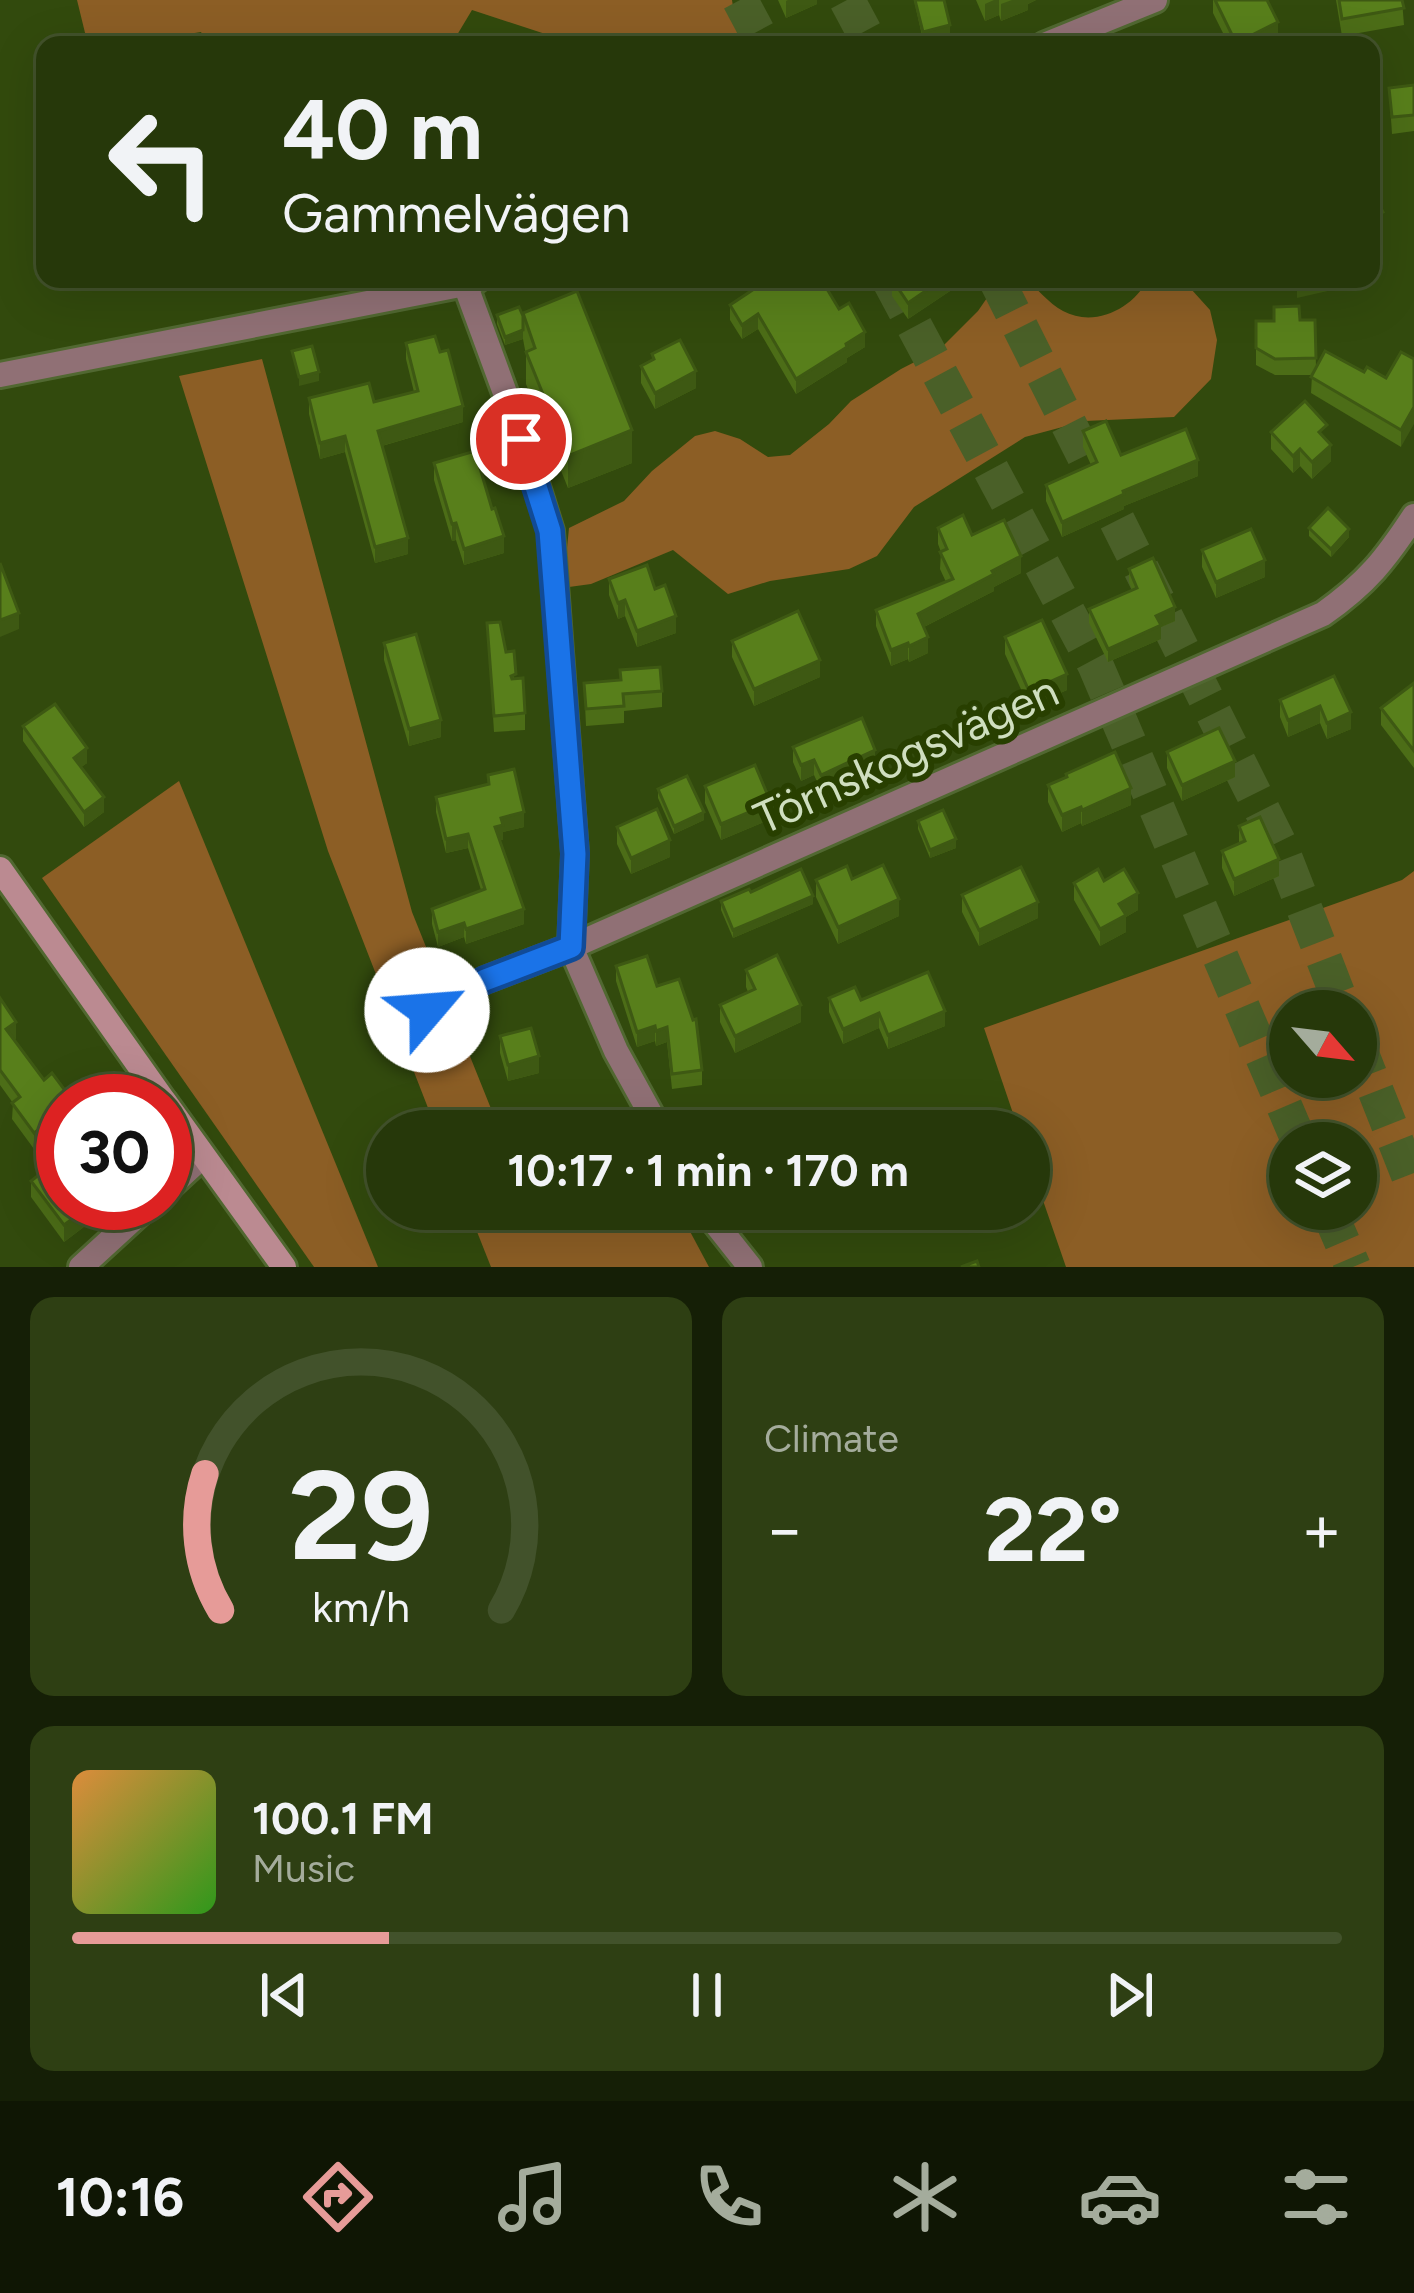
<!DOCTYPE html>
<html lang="en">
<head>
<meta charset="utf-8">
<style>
  :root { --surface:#26380a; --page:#2e3f13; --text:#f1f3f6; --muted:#a4ac9c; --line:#42522b; --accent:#e69b98 }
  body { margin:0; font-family:Figtree,sans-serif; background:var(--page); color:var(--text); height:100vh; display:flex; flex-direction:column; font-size:45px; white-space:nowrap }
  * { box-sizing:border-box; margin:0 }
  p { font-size:39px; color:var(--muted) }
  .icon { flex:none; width:66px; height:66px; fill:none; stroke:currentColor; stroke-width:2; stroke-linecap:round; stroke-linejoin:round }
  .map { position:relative; height:1267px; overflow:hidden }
  .details { display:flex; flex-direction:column; gap:30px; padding:30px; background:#151f06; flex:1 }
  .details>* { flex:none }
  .hud { position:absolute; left:36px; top:36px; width:1344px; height:252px; border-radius:24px; box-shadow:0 12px 48px #0002,0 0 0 3px var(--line); background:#26380a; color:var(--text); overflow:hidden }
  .needle { width:78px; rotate:118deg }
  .tools { position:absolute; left:1269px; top:990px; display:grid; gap:24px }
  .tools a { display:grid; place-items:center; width:108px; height:108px; border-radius:50%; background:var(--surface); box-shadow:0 12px 48px #0002,0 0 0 3px var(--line); font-size:60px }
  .speed { position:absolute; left:36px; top:1074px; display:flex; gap:24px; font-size:60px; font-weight:700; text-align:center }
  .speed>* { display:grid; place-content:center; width:156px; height:156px; border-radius:50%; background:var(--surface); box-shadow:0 12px 48px #0002,0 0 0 3px var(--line); line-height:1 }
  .speed .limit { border:18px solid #d22; background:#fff; color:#111 }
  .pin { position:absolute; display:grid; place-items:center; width:102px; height:102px; color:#fff; margin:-51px; border:6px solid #fff; border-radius:50%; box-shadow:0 3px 12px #0007 }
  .me { position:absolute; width:132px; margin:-66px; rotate:63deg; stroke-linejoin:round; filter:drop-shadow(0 0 9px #0008) }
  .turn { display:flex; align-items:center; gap:42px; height:252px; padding:0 48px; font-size:54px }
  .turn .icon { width:156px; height:156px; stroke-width:2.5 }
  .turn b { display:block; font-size:84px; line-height:102px }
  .big { font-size:90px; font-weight:700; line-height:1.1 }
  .details .widget { flex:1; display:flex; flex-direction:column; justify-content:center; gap:18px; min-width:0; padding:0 42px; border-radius:24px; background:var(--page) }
  .details .dial { align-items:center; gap:0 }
  .dial svg { height:312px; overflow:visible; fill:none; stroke:var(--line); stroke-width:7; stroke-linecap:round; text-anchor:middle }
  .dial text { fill:var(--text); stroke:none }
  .song { display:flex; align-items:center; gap:36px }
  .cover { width:144px; height:144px; border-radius:18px; background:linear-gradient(135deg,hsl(30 70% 55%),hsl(110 70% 35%)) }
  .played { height:12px; border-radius:6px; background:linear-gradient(90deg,var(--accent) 25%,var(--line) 25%) }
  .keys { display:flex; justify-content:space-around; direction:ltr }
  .heat { display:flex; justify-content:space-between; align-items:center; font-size:66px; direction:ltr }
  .details .tiles { flex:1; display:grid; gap:30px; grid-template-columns:1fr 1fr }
  .widget:last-child { grid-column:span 2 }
  .trip { position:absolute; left:366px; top:1110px; width:684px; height:120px; border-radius:60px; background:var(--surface); box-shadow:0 12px 48px #0002,0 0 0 3px var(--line); font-weight:700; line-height:120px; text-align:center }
  .dock { display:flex; height:192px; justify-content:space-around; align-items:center; background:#0f1604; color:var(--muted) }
  .dock .icon { width:84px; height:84px }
  .dock .on { color:var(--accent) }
  .dock b { font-size:54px; color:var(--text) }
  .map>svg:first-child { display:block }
  .green { fill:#8c5e25; fill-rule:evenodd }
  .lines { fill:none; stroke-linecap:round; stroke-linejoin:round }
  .highway-tunnel { stroke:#4a6028; stroke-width:36; stroke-dasharray:36 18; stroke-linecap:butt }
  .street-casing { stroke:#516831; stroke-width:30 }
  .secondary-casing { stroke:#516831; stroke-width:30 }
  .street { stroke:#907075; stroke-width:24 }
  .secondary { stroke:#bb8a91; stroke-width:24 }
  .wall { fill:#4c6d17 }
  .shaded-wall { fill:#3e5913 }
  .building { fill:#587f1b; stroke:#3e5913; stroke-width:3 }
  .route-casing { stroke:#114b97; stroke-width:30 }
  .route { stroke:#1a73e8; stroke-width:21 }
  .labels { text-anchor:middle; stroke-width:12; stroke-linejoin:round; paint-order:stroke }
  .street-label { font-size:45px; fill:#cfdebf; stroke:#283f00 }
</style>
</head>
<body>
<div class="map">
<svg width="1414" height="1267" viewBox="0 0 1414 1267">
  <rect width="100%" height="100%" fill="#324a0d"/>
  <!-- green -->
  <g class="green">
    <path d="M77 0H732L739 45H579L472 10 451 45H208L201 32 120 45H88Z"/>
    <path d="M1000 279H1024C1038 288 1048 303 1063 311 1094 328 1133 309 1148 279H1182L1210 310 1217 340 1211 379 1174 417 1085 421 1025 437 914 507 877 556 849 569 770 581 728 594 673 550 591 584 569 587 566 558 569 528 624 501 652 471 695 436 715 431 740 439 768 457 790 455 829 424 851 401 901 369 940 349 978 311Z"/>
    <path d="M262 359 412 912 500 1131H437L328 851 179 376Z"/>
    <path d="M179 781 378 1267H314L42 878Z"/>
    <path d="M1414 871V1267H1066L1029 1160V1131H1019L984 1028 1402 880ZM1356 1011V1077H1290V1011ZM1356 1143V1209H1290V1143Z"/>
    <path d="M468 1209H678L709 1267H491Z"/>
  </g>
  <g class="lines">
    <!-- highway-tunnel -->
    <g class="highway-tunnel">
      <path d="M740 0 764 45"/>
      <path d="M847 0 871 45"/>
      <path d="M889 279 1095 664 1300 1143"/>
      <path d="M996 279 1280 846 1344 1011"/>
      <path d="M1356 1041 1414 1188"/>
      <path d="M1328 1209 1353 1267"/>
    </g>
    <defs>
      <g id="street">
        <path d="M1044 45 1155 0"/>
        <path d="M465 284 522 439 551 531 575 853 571 947 616 1051 660 1131"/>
        <path d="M0 375 465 284 477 280"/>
        <path d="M398 1024 485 980 571 947 1323 614C1367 583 1385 560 1414 516"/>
        <path d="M165 1191 203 1156"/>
        <path d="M704 1209 750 1267"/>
        <path d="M81 1267 151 1203"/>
      </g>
      <g id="secondary">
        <path d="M0 869 164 1101"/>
        <path d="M165 1102 284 1267"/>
      </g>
    </defs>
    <!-- street casing -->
    <use href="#street" class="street-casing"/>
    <!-- secondary casing -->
    <use href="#secondary" class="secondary-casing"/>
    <!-- street -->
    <use href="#street" class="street"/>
    <!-- secondary -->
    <use href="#secondary" class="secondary"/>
  </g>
  <!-- wall -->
  <g class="wall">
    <path d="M778 0H817V4L786 18Z"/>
    <path d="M914 0H944L950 33 923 40Z"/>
    <path d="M976 0H1036L1028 4V10L1001 21 999 15 985 21Z"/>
    <path d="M1213 0H1267L1278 39 1266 45H1229L1213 13Z"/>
    <path d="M1336 0H1402L1404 25 1342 36Z"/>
    <path d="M1414 85V131L1392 134 1389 88Z"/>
    <path d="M892 279H962V283L908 319 892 296Z"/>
    <path d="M749 281 839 309 865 347 847 358V362L796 394 758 329 742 339 730 320V305L749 292Z"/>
    <path d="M497 315 523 316 632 463 568 488 526 384V355L523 339 505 345 497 324Z"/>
    <path d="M1315 320 1316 368 1364 372 1386 378 1401 352V447L1311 393 1312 375H1275L1256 365V321Z"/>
    <path d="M406 343 463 422 382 446 408 554 375 563 345 452 320 459 309 414V398L374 402 414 392 406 359Z"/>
    <path d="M652 354 696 388 655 409 641 383V366L652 360Z"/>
    <path d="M1083 431 1121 455 1198 476 1124 506V509L1062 537 1046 501V485L1091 465 1083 447Z"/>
    <path d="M1271 432 1331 461 1312 479 1300 466 1293 473 1271 449Z"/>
    <path d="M434 463 504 553 464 565 456 540 452 541 434 480Z"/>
    <path d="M938 528 972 535 1021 573 994 587V591L924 627 928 653 909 662 908 659 891 666 876 626V610L946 582 940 569 941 552 938 544Z"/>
    <path d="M1309 528 1349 537 1331 557 1309 536Z"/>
    <path d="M1202 550 1265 577 1216 598 1202 567Z"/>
    <path d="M1129 569 1175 621 1161 627V639L1108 662 1089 623V609L1132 590 1129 582Z"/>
    <path d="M609 579 655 589 676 633 637 647 625 616 618 619 609 595Z"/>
    <path d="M487 623 506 652 525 713V730L494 732Z"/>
    <path d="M1005 637 1067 690 1029 707 1005 654Z"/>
    <path d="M732 641 820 677 754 706 732 657Z"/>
    <path d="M384 643 441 737 409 746 384 660Z"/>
    <path d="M620 670 662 691V707L624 711V723L586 726 584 683 620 680Z"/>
    <path d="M1334 676 1351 729 1327 739 1320 723 1288 737 1280 717V700Z"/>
    <path d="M1414 683V768L1381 725V708Z"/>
    <path d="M23 726 87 763 81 767 104 812 84 827 23 741Z"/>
    <path d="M793 747 875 765 821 790 814 775 801 781 793 762Z"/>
    <path d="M1167 752 1235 777 1182 801 1167 768Z"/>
    <path d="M1066 774 1131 805 1082 826 1081 823 1062 832 1048 802V785L1066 778Z"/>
    <path d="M488 775 524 827 503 832V840H500L524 924 466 944 464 937 438 947 432 924V909L481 890 468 848 446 853 436 812V797L488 785Z"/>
    <path d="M705 786 771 819 721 840 705 803Z"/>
    <path d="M658 789 704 820 674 834 658 798Z"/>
    <path d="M918 821 956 848 930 858 918 829Z"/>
    <path d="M1239 826 1279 876 1234 896 1222 868V851L1239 844Z"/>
    <path d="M617 827 670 857 631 874 617 844Z"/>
    <path d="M852 879 899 916 838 944 816 897V880Z"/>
    <path d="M1104 881 1138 910 1126 917V932L1100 946 1074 900V883Z"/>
    <path d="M751 892 813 904 733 938 721 910V901Z"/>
    <path d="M962 895 1038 918 979 946 962 912Z"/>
    <path d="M616 966 657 986 702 1070V1085L672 1089 667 1042 656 1046 655 1041 637 1047 616 981Z"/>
    <path d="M746 970 801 1022 735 1053 720 1022V1005L748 992 746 987Z"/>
    <path d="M0 998 16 1038 14 1040 44 1080 63 1101V1128L34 1149 12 1119 13 1103 0 1085Z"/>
    <path d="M829 998 861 1000 945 1026 888 1049 879 1028 843 1044 829 1012Z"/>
    <path d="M500 1036 539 1073 508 1081 500 1053Z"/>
    <path d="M31 1181 97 1203V1217L64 1242 31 1197Z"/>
  </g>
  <!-- shaded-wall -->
  <g class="shaded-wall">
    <path d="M788 0H817V4L786 18V1Z"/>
    <path d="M994 0H999V15L985 21V4Z"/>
    <path d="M1012 0H1036L1028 4V10L1001 21V4Z"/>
    <path d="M1278 22V39L1266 45H1236V43Z"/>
    <path d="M950 25V33L923 40V32Z"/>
    <path d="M1383 212V220L1371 226V218Z"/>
    <path d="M943 279H962V283L908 319V303Z"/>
    <path d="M1308 279H1363V283L1297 298V281Z"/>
    <path d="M758 314V329L742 339V325Z"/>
    <path d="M523 330V339L505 345V337Z"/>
    <path d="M865 332V347L847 358V362L796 394V379Z"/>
    <path d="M696 371V388L655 409V393Z"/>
    <path d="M319 372V381L299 386V377Z"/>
    <path d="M463 406V422L378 447V431Z"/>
    <path d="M1414 407V424L1401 447V430Z"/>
    <path d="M632 430V463L568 488V456Z"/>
    <path d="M345 436V452L320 459V443Z"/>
    <path d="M1331 445V461L1312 479V462Z"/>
    <path d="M1300 449V466L1293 473V456Z"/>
    <path d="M1198 460V476L1124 506V509L1062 537V522L1123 491Z"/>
    <path d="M456 523V540L452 541V524Z"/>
    <path d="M1349 529V537L1331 557V549Z"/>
    <path d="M504 536V553L464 565V549Z"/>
    <path d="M408 538V554L375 563V547Z"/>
    <path d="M1021 556V573L994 587V591L918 630V614Z"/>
    <path d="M1265 560V577L1216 598V582Z"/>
    <path d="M625 600V616L618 619V603Z"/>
    <path d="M1175 607V621L1161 627V639L1108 662V649L1156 616Z"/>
    <path d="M19 613V629L0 637V620Z"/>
    <path d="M676 616V633L637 647V631Z"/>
    <path d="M928 637V653L909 662V646Z"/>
    <path d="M908 643V659L891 666V650Z"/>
    <path d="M820 660V677L754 706V689Z"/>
    <path d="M1067 674V690L1029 707V691Z"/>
    <path d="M1320 706V723L1288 737V720Z"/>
    <path d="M1351 712V729L1327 739V723Z"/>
    <path d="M441 720V737L409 746V729Z"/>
    <path d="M87 748V763L74 773V758Z"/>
    <path d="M875 750V765L821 790V775Z"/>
    <path d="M814 760V775L801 781V765Z"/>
    <path d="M1235 761V777L1182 801V785Z"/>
    <path d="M1131 788V805L1082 826V810Z"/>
    <path d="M104 797V812L84 827V812Z"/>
    <path d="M771 803V819L721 840V824Z"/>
    <path d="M1081 807V823L1062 832V815Z"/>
    <path d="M524 812V827L503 832V840L495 841V827L501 818Z"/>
    <path d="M704 812V820L674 834V826Z"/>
    <path d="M468 834V848L446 853V839Z"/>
    <path d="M956 839V848L930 858V850Z"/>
    <path d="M670 840V857L631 874V858Z"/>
    <path d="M1279 859V876L1234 896V879Z"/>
    <path d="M1138 893V910L1126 917V932L1100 946V929L1119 904Z"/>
    <path d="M813 896V904L733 938V930Z"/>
    <path d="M899 899V916L838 944V927Z"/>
    <path d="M1038 902V918L979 946V930Z"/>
    <path d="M524 909V924L466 944V929Z"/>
    <path d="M464 923V937L438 947V932Z"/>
    <path d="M801 1005V1022L735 1053V1036Z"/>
    <path d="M945 1011V1026L888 1049V1035Z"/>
    <path d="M879 1013V1028L843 1044V1029Z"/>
    <path d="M16 1022V1038L6 1045V1029Z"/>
    <path d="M655 1026V1041L637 1047V1032Z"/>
    <path d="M667 1027V1042L656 1046V1031Z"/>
    <path d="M539 1056V1073L508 1081V1065Z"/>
    <path d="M63 1112V1128L34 1149V1133Z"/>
    <path d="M94 1203H97V1217L64 1242V1225Z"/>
  </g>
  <!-- building -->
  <g class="building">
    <path d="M915 0H944L950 25 923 32Z"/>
    <path d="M1215 0H1267L1278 22 1236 43Z"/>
    <path d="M1339 0H1402L1404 8 1342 19Z"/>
    <path d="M1414 85V115L1392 117 1389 88Z"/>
    <path d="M1372 190 1383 212 1371 218V191Z"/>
    <path d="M752 279H821L839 309 849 303 865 332 846 344 847 347 796 379 758 314 742 325 730 305 754 289 749 281Z"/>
    <path d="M892 279H943L908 303Z"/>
    <path d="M577 291 632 430 568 456 526 352 535 348 523 313Z"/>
    <path d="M1299 306 1300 320H1315L1316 358 1275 359 1256 348V321H1274V307Z"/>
    <path d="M519 307 523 316V330L505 337 497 315Z"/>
    <path d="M435 336 440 352 448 350 463 406 378 431 408 538 375 547 345 436 320 443 309 398 369 383 374 402 418 391 406 343Z"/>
    <path d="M680 340 696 371 655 393 641 366 654 359 652 354Z"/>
    <path d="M312 346 319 372 299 377 292 351Z"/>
    <path d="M1325 351 1364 372 1367 367 1386 378 1401 352 1414 359V407L1401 430 1311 377Z"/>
    <path d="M1305 401 1327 425 1319 432 1331 445 1312 462 1300 449 1293 456 1271 432Z"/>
    <path d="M1106 421 1121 455 1186 429 1198 460 1123 491 1124 494 1062 522 1046 485 1097 462 1083 431Z"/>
    <path d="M475 451 492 509 495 508 504 536 464 549 456 523 452 524 434 463Z"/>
    <path d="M1328 508 1349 529 1331 549 1309 528Z"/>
    <path d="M963 515 972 535 1004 520 1021 556 992 571 994 574 918 614 928 637 909 646 908 643 891 650 876 610 953 579 940 552 947 549 938 528Z"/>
    <path d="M1251 529 1265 560 1216 582 1202 550Z"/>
    <path d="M1153 558 1175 607 1156 616 1161 625 1108 649 1089 609 1137 588 1129 569Z"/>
    <path d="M0 563 19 613 0 620Z"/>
    <path d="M647 565 655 589 665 585 676 616 637 631 625 600 618 603 609 579Z"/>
    <path d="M798 611 820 660 754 689 732 641Z"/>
    <path d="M1042 620 1067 674 1029 691 1005 637Z"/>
    <path d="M500 622 506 652 514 651 516 674 511 676 512 679 523 678 525 713 494 716 487 623Z"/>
    <path d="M416 634 441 720 409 729 384 643Z"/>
    <path d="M660 667 662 691 623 694 624 706 586 709 584 683 621 680 620 670Z"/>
    <path d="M1334 676 1351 712 1327 723 1320 706 1288 720 1280 700Z"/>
    <path d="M1414 683V751L1381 708Z"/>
    <path d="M55 704 87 748 74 758 104 797 84 812 23 726Z"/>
    <path d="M862 718 875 750 821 775 814 760 801 765 793 747Z"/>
    <path d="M1219 728 1235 761 1182 785 1167 752Z"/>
    <path d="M1115 752 1131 788 1082 810 1081 807 1062 815 1048 785 1067 777 1066 774Z"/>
    <path d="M755 765 771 803 721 824 705 786Z"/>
    <path d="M514 769 524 812 501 818 503 825 495 827 524 909 466 929 464 923 438 932 432 909 485 889 468 834 446 839 436 797 489 784 488 775Z"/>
    <path d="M687 776 704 812 674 826 658 789Z"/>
    <path d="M657 809 670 840 631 858 617 827Z"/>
    <path d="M943 810 956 839 930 850 918 821Z"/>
    <path d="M1260 817 1279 859 1234 879 1222 851 1245 841 1239 826Z"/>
    <path d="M883 865 899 899 838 927 816 880 847 866 852 879Z"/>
    <path d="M1021 867 1038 902 979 930 962 895Z"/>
    <path d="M801 869 813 896 733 930 721 901 749 889 751 892Z"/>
    <path d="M1098 869 1104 881 1124 869 1138 893 1119 904 1126 915 1100 929 1074 883Z"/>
    <path d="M777 955 801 1005 735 1036 720 1005 755 989 746 970Z"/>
    <path d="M647 956 657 986 679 979 693 1020 696 1019 702 1070 672 1074 667 1027 656 1031 655 1026 637 1032 616 966Z"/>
    <path d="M928 972 945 1011 888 1035 879 1013 843 1029 829 998 855 987 861 1000Z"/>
    <path d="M0 998 16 1022 6 1029 44 1080 52 1073 73 1101H63V1112L34 1133 12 1103 20 1097 0 1070Z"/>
    <path d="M531 1028 539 1056 508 1065 500 1036Z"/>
    <path d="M851 1122 858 1131H838Z"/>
    <path d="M63 1156V1203H94L64 1225 31 1181Z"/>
    <path d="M977 1261 979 1267H961Z"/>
  </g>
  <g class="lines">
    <defs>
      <path id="route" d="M427 1010 485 980 571 947 575 854 550 531 521 439"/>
    </defs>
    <!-- route casing -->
    <use href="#route" class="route-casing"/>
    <!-- route -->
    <use href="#route" class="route"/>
  </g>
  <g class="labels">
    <!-- street labels -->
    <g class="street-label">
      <text transform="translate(906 754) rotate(-24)" y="16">Törnskogsvägen</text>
    </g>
  </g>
</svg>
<div class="tools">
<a><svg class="needle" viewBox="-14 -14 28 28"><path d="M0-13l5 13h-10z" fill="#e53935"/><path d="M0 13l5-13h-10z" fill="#a4ac9c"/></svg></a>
<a><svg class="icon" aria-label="layers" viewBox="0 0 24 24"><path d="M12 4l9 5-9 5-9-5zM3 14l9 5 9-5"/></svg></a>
</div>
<div class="speed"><div class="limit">30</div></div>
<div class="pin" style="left:521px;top:439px;background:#d93025"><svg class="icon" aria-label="arrive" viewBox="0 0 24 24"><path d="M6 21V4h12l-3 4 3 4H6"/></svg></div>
<svg class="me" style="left:427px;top:1010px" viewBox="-20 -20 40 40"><circle r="19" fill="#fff"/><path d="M0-13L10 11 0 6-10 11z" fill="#1a73e8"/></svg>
<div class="trip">10:17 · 1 min · 170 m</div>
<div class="hud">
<div class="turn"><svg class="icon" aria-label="left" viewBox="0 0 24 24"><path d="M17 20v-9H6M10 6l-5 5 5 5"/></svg><div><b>40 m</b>Gammelvägen</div></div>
</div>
</div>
<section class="details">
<div class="tiles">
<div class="widget dial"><svg viewBox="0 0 100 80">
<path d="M14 69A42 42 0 1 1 86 69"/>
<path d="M14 69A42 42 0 0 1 10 34" stroke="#e69b98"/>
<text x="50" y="56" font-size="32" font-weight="700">29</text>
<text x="50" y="72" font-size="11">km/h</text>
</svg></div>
<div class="widget"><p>Climate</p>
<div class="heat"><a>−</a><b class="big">22°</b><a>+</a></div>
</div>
<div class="widget">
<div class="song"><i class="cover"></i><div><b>100.1 FM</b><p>Music</p></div></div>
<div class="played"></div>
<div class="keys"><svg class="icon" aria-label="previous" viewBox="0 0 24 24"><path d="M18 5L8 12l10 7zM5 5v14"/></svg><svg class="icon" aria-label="pause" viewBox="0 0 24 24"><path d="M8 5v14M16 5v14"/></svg><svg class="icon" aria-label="next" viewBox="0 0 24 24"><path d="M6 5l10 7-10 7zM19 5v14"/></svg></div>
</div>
</div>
</section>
<nav class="dock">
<b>10:16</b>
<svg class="icon on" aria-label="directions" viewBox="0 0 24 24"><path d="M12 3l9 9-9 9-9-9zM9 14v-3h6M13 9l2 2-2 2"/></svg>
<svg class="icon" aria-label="music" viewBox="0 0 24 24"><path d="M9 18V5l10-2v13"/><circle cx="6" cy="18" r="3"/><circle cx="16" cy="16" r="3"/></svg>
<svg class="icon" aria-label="phone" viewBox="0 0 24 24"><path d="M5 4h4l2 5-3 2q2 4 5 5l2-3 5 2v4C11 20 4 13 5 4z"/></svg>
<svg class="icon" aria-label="climate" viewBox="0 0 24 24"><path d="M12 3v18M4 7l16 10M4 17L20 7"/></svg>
<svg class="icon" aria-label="car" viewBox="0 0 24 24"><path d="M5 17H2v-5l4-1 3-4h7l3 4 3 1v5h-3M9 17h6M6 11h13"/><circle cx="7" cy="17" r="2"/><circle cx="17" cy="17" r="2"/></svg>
<svg class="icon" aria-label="filters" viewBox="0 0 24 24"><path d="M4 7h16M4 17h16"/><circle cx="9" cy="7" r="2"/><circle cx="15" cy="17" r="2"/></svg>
</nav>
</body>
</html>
